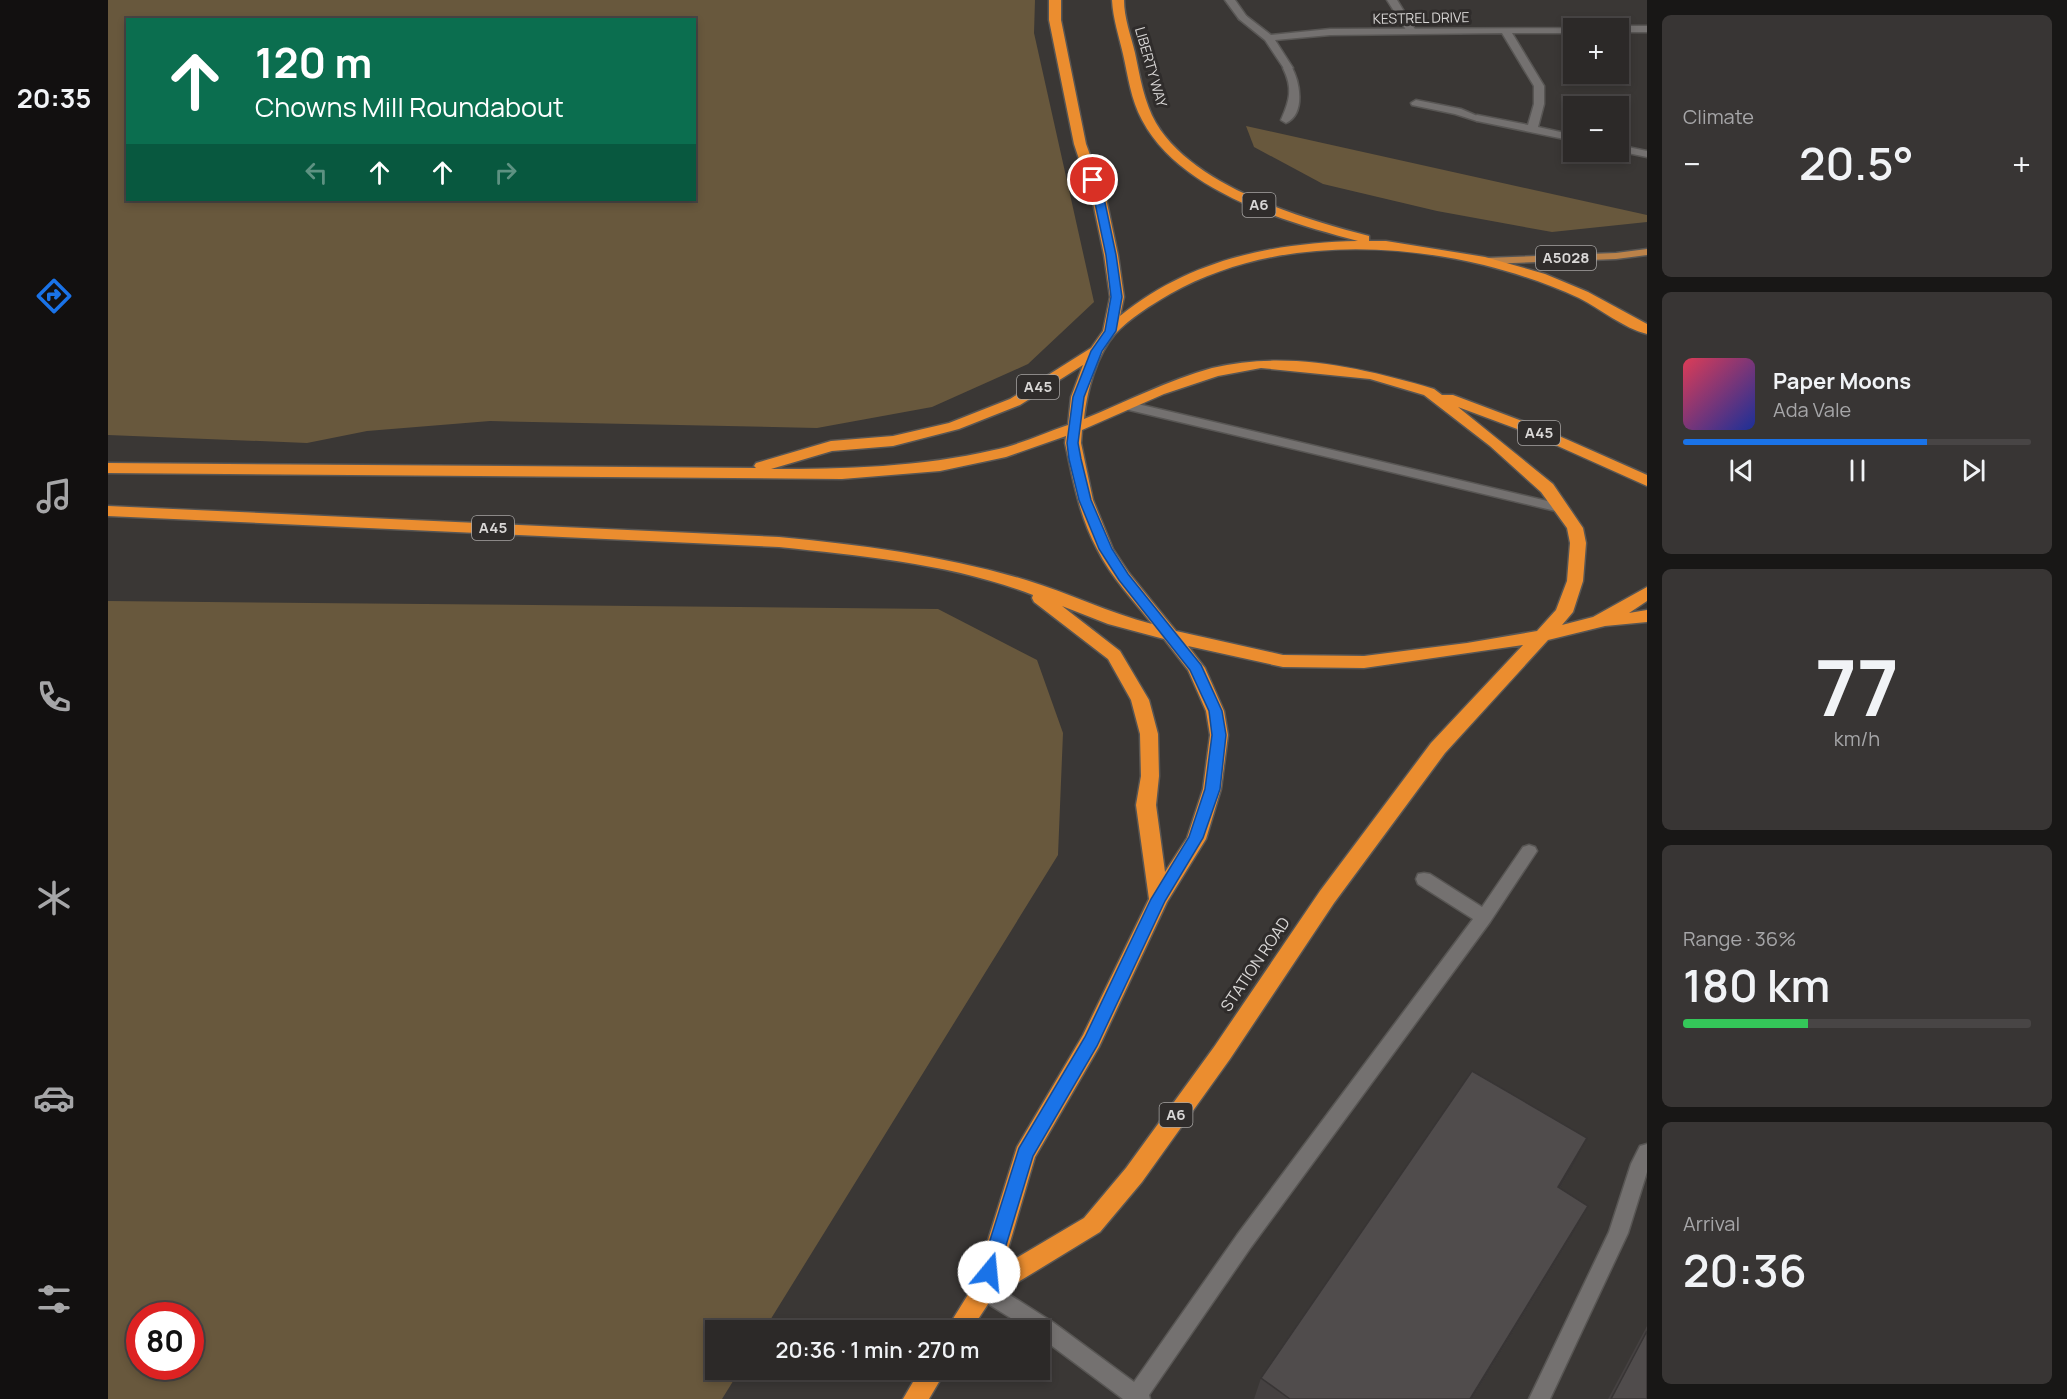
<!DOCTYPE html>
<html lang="en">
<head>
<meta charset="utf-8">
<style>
  :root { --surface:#2c2928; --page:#383534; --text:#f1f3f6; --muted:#a6a6a8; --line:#484545; --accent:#1a73e8 }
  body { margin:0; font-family:Manrope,sans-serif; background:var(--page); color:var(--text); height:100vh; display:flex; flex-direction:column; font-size:22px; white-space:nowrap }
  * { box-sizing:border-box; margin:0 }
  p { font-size:20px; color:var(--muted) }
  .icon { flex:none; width:33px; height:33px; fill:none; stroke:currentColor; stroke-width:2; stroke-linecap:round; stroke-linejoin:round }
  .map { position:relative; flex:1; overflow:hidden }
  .sheet { display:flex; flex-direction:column; gap:15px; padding:15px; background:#181716; width:420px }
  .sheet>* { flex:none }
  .top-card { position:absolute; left:18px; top:18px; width:570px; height:183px; border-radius:0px; box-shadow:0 3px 9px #0003,0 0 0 2px var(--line); background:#0b6e4f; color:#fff; overflow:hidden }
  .tools { position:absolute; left:1455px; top:18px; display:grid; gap:12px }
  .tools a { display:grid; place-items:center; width:66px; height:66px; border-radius:0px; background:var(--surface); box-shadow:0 3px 9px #0003,0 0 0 2px var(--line); font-size:30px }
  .speed { position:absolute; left:18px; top:1302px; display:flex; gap:12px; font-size:30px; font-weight:700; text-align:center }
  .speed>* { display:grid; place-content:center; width:78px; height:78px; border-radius:50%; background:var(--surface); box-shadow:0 3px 9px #0003,0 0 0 2px var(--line); line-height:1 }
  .speed .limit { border:9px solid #d22; background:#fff; color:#111 }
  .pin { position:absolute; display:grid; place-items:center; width:51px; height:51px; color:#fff; margin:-26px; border:3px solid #fff; border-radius:50%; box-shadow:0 2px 6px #0007 }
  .me { position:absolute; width:66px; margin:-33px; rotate:17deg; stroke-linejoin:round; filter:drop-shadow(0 0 4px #0008) }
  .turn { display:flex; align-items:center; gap:21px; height:126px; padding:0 30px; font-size:27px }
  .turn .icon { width:78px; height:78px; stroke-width:2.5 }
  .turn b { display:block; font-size:42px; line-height:51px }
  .lanes { display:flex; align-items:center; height:57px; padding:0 30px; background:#0003; justify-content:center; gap:30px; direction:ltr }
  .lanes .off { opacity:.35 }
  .big { font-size:45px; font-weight:600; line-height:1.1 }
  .sheet .widget { flex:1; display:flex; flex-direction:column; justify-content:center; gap:9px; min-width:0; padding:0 21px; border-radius:9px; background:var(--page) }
  .sheet .dial { align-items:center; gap:0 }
  .dial b { font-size:78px; line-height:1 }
  .song { display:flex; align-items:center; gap:18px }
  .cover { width:72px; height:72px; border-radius:9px; background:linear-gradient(135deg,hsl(350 70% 55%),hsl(230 70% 35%)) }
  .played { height:6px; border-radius:3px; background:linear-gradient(90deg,var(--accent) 70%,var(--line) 70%) }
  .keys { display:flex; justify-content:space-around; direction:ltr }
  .heat { display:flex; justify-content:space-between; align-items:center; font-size:33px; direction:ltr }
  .charge { height:9px; border-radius:4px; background:linear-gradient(90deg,#34c759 36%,var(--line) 0) }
  .trip { position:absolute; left:597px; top:1320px; width:345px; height:60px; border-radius:0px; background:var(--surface); box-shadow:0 3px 9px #0003,0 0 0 2px var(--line); font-weight:600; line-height:60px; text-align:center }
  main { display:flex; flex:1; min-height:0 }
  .tab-bar { display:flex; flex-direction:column; width:108px; justify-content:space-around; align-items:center; background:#121010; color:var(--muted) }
  .tab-bar .icon { width:42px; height:42px }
  .tab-bar .selected { color:var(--accent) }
  .tab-bar b { font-size:27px; color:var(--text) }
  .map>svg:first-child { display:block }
  .green { fill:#68583d; fill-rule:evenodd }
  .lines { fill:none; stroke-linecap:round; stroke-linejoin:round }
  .lane-casing { stroke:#585654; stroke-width:3 }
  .street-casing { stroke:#585654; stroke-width:3 }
  .primary-casing { stroke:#585654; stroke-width:3 }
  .highway-casing { stroke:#585654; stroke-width:3 }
  .lane { fill:#747170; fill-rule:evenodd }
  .street { fill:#747170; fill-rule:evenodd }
  .primary { fill:#bb8249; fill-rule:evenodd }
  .highway { fill:#eb8d2f; fill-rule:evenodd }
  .wall { fill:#454141 }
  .shaded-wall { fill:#383535 }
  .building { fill:#504c4c; stroke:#383535; stroke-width:1.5 }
  .route { fill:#1a73e8; stroke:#114b97; stroke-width:1.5 }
  .labels { text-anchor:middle; stroke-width:6; stroke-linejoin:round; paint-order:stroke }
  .far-street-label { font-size:14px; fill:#d9d7d6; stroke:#2f2c2b }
  .shield { fill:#2f2c2b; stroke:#a6a4a3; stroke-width:1.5 }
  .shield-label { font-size:15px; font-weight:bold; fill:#d9d7d6 }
  .street-label { font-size:16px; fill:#d9d7d6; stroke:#2f2c2b }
</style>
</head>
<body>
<main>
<nav class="tab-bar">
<b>20:35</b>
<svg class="icon selected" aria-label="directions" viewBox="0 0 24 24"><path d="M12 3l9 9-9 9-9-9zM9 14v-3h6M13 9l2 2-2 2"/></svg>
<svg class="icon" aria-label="music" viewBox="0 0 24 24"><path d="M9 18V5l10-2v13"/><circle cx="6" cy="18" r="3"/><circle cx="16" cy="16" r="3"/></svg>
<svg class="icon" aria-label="phone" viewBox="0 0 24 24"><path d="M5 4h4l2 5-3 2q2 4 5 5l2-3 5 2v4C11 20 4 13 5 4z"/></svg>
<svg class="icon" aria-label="climate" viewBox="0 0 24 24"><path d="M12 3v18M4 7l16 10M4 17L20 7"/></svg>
<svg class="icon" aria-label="car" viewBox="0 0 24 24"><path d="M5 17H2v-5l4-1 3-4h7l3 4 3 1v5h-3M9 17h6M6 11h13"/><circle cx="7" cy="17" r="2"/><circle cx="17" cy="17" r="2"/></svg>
<svg class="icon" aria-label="filters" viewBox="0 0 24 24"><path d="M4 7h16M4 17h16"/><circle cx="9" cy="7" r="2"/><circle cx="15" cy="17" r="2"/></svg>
</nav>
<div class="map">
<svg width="1539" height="1399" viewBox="0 0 1539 1399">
  <rect width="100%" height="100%" fill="#3a3735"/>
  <!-- green -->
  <g class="green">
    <path d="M0 0H927L926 33 986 302 920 364 824 407 709 428 382 421 259 431 199 443 0 435ZM20 20H586V200H20Z"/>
    <path d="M1138 126 1539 215V222L1444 232 1329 211 1215 184 1146 147Z"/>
    <path d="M0 601 830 609 929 660 955 733 950 855 656 1330H608V1370H632L614 1399H0ZM32 1316H82V1366H32Z"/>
  </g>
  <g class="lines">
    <defs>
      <g id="lane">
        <path d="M1117 0H1127L1139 17 1137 19H1131Z"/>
        <path d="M1279 0H1289L1308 31 1306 33H1300Z"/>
        <path d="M1180 65 1183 66C1192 81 1198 114 1178 123L1173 120C1182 100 1185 88 1175 68Z"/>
        <path d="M1308 100 1353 109 1374 118 1369 121 1347 114 1304 105 1303 103Z"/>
        <path d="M1021 402 1452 504 1459 508 1452 512 1017 409 1015 406 1017 403Z"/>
        <path d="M1421 845 1427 847 1429 851 1382 922 1143 1247 1041 1395 1042 1399H1015L932 1337V1330H922L869 1297 866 1290 869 1283 876 1281 883 1283 946 1323 1026 1382 1129 1235 1365 919 1310 884 1308 879 1310 874 1316 873 1322 874 1374 907 1415 847Z"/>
        <path d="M1539 1144V1172L1520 1233 1442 1399H1421L1501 1232 1523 1164 1532 1146Z"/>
      </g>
      <g id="street">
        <path d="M1131 15H1137L1163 35 1222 29 1469 28H1466V33H1404L1436 86V104L1430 127 1466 135V141L1369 121 1364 118 1369 115 1420 125 1426 104V86L1394 33 1222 35 1167 40 1185 68 1180 71 1177 70 1157 40 1131 19Z"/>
        <path d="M1510 26H1539V32H1510V28H1506Z"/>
        <path d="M1510 145 1539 151V157L1510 151Z"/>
      </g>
      <path id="primary" d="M1539 249V255L1508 259 1377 264 1371 261 1377 258 1508 253Z"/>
      <g id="highway">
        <path d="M941 0H953V20L978 144 998 198 1010 255 1016 297 1012 316C1081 260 1163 243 1250 241 1178 222 1072 192 1034 120 1023 100 1020 76 1015 54 1011 36 1005 19 1004 0H1016C1016 18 1023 36 1027 53 1032 77 1036 102 1048 123 1086 187 1193 218 1261 236V241H1278L1377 257 1437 274 1480 292 1539 324V334C1515 328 1493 309 1471 298 1441 284 1408 273 1376 265 1273 240 1156 241 1062 294 1043 305 1022 318 1007 334 988 356 979 391 976 419 1018 402 1060 380 1104 368 1178 350 1255 368 1326 389L1334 395H1345L1433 428 1539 475V486L1423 434 1350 407 1445 484 1475 528 1478 543 1475 581 1465 612 1454 625 1485 617 1539 587V601L1521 613 1539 610V622L1497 626 1440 640 1337 753 1226 903 1122 1059 1034 1182 992 1232 884 1298 863 1330H838L866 1285 909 1147 975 1035 1041 899 1028 805 1033 776 1032 734 1023 700 1000 659 926 602 924 598 925 595C845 564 756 556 671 547L0 516V506L671 537C755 545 837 556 918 580 961 593 1001 613 1044 624 1025 600 1003 577 989 549 971 516 965 479 957 443L958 436 898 457 832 471 734 479 0 473V463L648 468 646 466 648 463 723 441 785 436 841 423 902 399 983 348 995 331 1002 297 996 255 984 198 966 144 941 20ZM975 365 963 397 960 425C936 433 911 445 886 450 813 467 737 469 663 469L724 451 785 446 851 429 912 405ZM1153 368 1262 379 1316 395 1382 446 1433 492 1459 528 1462 543 1459 581 1448 610 1429 631 1359 643 1256 656 1175 655 1068 631 1021 573 1005 549 985 500 973 443 974 430 1056 394 1110 376ZM954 606 1000 624 1056 639 1080 670 1098 711 1102 735 1095 789 1079 838 1057 872 1048 805 1051 776 1050 734 1041 700 1012 651ZM1415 645 1323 743 1212 891 1106 1047 1018 1168 976 1218 895 1266 927 1157 991 1047 1059 902 1098 839 1113 789 1120 735 1116 711 1097 668 1080 646 1175 667 1256 668Z"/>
        <path d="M812 1370H838L821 1399H795Z"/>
      </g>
    </defs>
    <!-- lane casing -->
    <use href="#lane" class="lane-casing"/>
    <!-- street casing -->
    <use href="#street" class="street-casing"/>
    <!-- primary casing -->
    <use href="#primary" class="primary-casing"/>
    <!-- highway casing -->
    <use href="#highway" class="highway-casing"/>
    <!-- lane -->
    <use href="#lane" class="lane"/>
    <!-- street -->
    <use href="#street" class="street"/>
    <!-- primary -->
    <use href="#primary" class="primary"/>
    <!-- highway -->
    <use href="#highway" class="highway"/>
  </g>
  <!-- wall -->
  <g class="wall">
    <path d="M1462 1171 1452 1188 1462 1238 1364 1399H1146L1153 1378Z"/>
    <path d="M1539 1326V1399H1500Z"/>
  </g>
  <!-- shaded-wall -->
  <g class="shaded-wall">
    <path d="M1479 1138 1462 1171 1433 1220 1450 1187Z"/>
    <path d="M1480 1206 1462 1238 1364 1399H1362Z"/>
  </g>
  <!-- building -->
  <g class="building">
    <path d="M1364 1071 1479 1138 1450 1187 1480 1206 1362 1399H1182L1153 1378Z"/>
    <path d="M1539 1331V1399H1503Z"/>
  </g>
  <!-- route -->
  <path class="route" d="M985 177 990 180 996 198 1008 255 1014 297 1008 331 994 351 976 397 970 443 973 459 983 500 1004 549 1020 574 1093 665 1114 711 1118 735 1112 789 1095 838 1057 901 989 1046 925 1156 890 1272 888 1278 881 1280 875 1278 872 1272 911 1148 977 1037 1043 899 1081 837 1097 789 1104 735 1101 711 1082 670 1011 580 991 549 971 500 961 459 959 443 965 397 983 351 997 331 1003 297 998 255 986 198 980 180Z"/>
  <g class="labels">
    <!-- far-street labels -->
    <g class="far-street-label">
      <text transform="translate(1313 18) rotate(-1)" y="5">KESTREL DRIVE</text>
      <text transform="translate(1043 67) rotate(74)" y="5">LIBERTY WAY</text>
    </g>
    <!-- shield labels -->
    <g class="shield">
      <rect x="1134.5" y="193" width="33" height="24" rx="4.5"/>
      <rect x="1428" y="246" width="60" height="24" rx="4.5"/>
      <rect x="909" y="375" width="42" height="24" rx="4.5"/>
      <rect x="1410" y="421" width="42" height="24" rx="4.5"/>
      <rect x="364" y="516" width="42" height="24" rx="4.5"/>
      <rect x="1051.5" y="1103" width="33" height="24" rx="4.5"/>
    </g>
    <g class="shield-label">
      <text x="1151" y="210">A6</text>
      <text x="1458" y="263">A5028</text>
      <text x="930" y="392">A45</text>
      <text x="1431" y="438">A45</text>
      <text x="385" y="533">A45</text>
      <text x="1068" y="1120">A6</text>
    </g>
    <!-- street labels -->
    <g class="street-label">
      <text transform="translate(1147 964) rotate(-56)" y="6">STATION ROAD</text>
    </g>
  </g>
</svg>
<div class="tools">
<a>+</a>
<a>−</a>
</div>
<div class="speed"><div class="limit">80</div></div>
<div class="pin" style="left:985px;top:180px;background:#d93025"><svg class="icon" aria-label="arrive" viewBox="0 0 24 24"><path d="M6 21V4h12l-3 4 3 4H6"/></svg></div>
<svg class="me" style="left:881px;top:1272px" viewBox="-20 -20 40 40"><circle r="19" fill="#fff"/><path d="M0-13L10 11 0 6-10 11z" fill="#1a73e8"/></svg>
<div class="trip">20:36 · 1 min · 270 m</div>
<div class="top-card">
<div class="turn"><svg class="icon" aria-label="ahead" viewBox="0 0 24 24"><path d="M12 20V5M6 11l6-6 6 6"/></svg><div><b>120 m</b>Chowns Mill Roundabout</div></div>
<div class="lanes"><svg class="icon off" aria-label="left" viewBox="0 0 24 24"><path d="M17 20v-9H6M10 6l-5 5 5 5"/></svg><svg class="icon" aria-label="ahead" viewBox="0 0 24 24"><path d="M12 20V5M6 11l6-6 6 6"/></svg><svg class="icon" aria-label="ahead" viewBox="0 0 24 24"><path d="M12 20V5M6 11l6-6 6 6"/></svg><svg class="icon off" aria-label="right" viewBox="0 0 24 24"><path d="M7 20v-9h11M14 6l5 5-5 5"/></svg></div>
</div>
</div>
<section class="sheet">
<div class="widget"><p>Climate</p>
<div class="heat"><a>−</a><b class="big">20.5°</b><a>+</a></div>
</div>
<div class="widget">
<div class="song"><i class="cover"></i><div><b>Paper Moons</b><p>Ada Vale</p></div></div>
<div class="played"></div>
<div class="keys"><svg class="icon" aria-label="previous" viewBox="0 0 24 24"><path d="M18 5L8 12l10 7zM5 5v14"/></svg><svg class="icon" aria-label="pause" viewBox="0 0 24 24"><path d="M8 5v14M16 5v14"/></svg><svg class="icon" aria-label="next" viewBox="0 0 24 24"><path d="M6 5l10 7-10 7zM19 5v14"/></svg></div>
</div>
<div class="widget dial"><b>77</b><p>km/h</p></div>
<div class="widget"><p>Range · 36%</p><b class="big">180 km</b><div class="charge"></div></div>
<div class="widget"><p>Arrival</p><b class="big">20:36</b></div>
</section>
</main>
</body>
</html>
